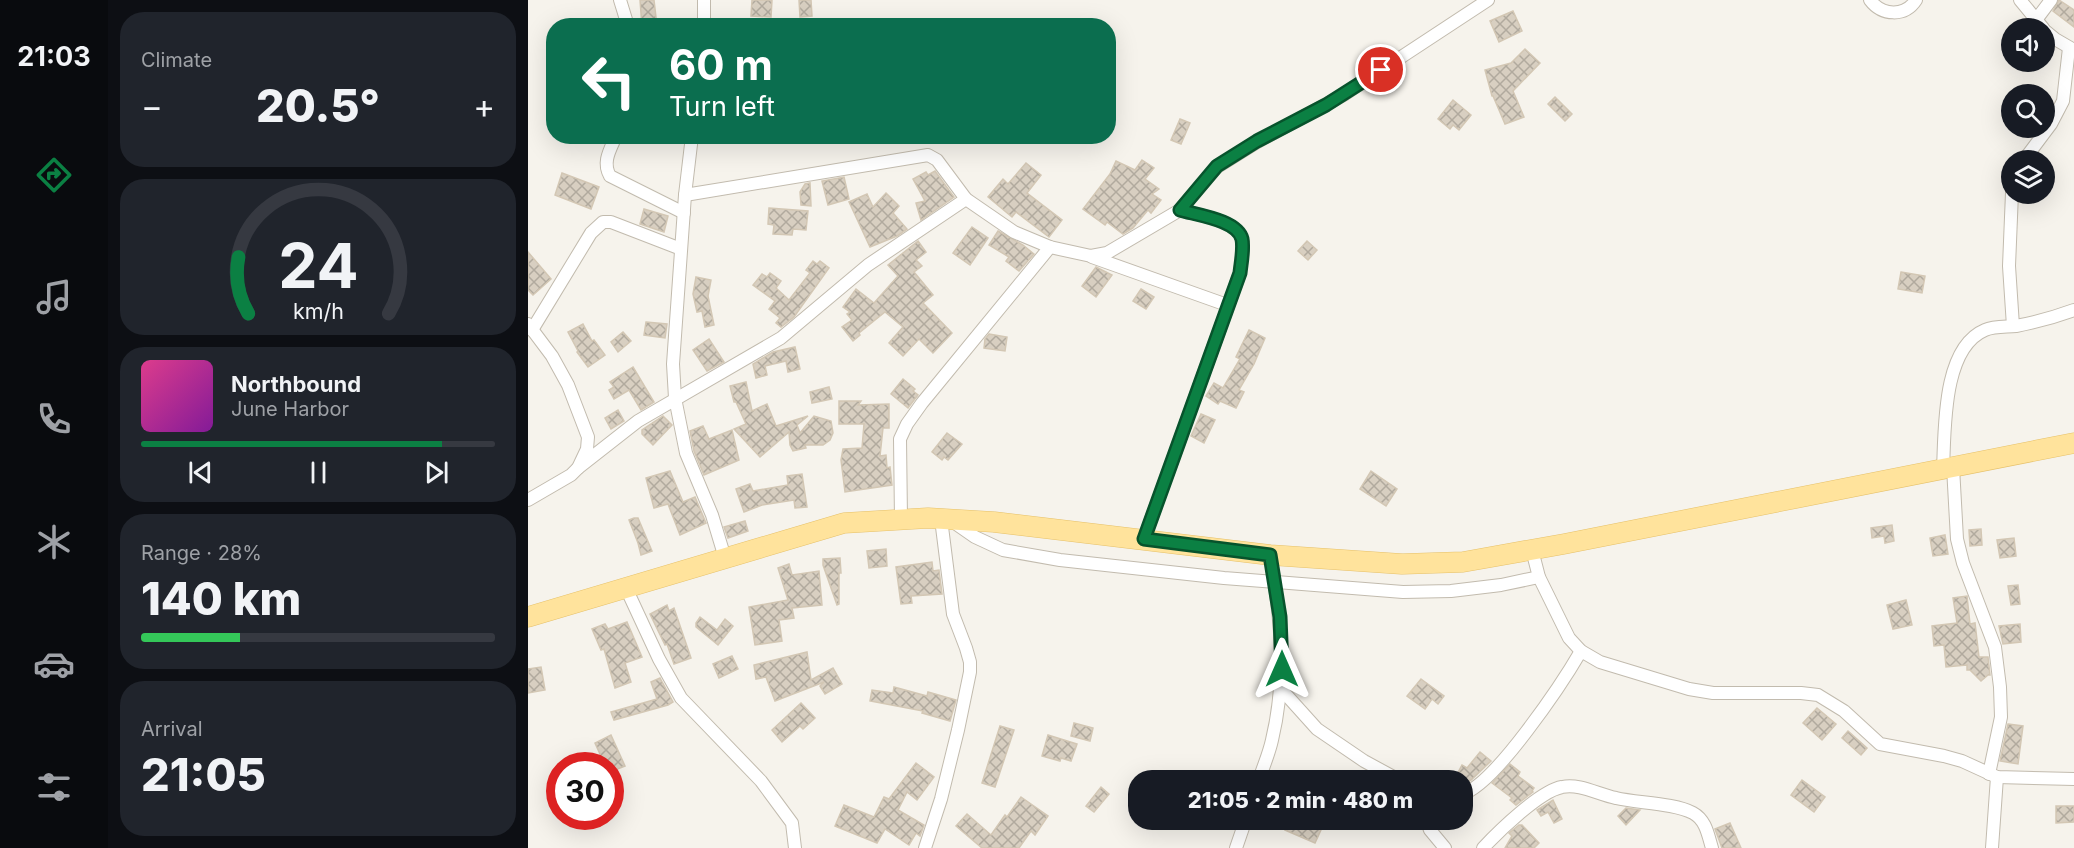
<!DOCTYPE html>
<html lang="en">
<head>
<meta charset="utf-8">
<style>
  :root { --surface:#171b24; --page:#20242c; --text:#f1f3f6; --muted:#9ea1a6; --line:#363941; --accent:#0b8043 }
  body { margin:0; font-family:Inter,sans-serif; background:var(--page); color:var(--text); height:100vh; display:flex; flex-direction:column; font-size:22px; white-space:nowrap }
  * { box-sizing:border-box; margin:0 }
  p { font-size:20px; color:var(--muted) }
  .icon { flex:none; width:33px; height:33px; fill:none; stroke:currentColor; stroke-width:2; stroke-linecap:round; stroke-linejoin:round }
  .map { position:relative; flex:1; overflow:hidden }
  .sheet { display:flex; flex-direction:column; gap:12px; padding:12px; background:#0d0f14; width:420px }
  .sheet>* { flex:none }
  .banner { position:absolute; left:18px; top:18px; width:570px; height:126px; border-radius:24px; box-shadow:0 6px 24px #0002; background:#0b6e4f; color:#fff; overflow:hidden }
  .tools { position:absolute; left:1473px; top:18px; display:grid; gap:12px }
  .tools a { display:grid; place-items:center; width:54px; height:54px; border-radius:50%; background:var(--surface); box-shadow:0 6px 24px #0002; font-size:30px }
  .speed { position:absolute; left:18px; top:752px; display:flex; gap:12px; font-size:30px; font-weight:700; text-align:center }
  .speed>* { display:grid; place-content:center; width:78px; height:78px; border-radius:50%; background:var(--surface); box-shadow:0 6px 24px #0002; line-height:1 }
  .speed .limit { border:9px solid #d22; background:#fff; color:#111 }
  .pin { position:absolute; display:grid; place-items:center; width:51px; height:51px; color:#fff; margin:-26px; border:3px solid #fff; border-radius:50%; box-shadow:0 2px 6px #0007 }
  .me { position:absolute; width:66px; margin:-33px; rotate:0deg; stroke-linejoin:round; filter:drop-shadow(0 0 4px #0008) }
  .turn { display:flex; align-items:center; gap:21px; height:126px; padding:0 24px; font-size:27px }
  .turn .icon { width:78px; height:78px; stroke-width:2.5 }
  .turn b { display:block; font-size:42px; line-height:51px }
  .big { font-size:45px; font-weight:800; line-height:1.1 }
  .sheet .widget { flex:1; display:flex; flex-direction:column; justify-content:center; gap:9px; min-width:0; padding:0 21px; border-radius:24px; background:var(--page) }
  .sheet .dial { align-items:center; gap:0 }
  .dial svg { height:156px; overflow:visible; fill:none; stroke:var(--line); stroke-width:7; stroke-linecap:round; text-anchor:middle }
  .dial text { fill:var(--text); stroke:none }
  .song { display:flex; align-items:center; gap:18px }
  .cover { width:72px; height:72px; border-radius:9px; background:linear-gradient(135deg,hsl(330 70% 55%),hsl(290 70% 35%)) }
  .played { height:6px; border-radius:3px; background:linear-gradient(90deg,var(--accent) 85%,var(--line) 85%) }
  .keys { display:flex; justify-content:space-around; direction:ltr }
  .heat { display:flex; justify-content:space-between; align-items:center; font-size:33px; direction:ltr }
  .charge { height:9px; border-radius:4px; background:linear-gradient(90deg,#34c759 28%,var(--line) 0) }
  .trip { position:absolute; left:600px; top:770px; width:345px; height:60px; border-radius:24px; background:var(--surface); box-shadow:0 6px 24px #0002; font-weight:800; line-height:60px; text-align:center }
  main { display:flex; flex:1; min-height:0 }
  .tabs { display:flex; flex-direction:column; width:108px; justify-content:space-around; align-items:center; background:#090b0e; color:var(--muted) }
  .tabs .icon { width:42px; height:42px }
  .tabs .on { color:var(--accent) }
  .tabs b { font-size:27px; color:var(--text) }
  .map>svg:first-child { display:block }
  .building { fill:url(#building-cross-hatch); stroke:#d3c7b4; stroke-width:1.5 }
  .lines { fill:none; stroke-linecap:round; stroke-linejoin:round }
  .street-casing { stroke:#c2bbae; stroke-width:14 }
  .primary-casing { stroke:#e6c16a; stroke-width:21 }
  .street { stroke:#fff; stroke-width:12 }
  .primary { stroke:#ffe39c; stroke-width:20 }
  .route-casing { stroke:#07532c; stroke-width:15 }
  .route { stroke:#0b8043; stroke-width:10 }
</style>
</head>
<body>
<main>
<nav class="tabs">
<b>21:03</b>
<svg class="icon on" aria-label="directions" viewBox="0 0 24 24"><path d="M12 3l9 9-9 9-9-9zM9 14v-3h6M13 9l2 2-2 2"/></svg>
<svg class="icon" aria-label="music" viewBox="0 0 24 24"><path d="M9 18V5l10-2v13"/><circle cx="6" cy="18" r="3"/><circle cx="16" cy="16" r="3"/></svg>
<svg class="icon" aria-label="phone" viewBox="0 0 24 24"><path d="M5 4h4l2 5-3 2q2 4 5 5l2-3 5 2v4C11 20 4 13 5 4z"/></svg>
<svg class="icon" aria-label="climate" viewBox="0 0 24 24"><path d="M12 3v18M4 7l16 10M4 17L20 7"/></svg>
<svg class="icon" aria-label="car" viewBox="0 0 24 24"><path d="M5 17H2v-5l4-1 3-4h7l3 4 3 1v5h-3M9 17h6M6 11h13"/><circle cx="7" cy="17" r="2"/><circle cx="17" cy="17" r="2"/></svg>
<svg class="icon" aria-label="filters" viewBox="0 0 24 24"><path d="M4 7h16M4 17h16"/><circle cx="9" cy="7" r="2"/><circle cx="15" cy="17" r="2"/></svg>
</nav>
<section class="sheet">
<div class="widget"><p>Climate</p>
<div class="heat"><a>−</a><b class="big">20.5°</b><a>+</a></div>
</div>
<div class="widget dial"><svg viewBox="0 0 100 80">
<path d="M14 69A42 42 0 1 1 86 69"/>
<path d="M14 69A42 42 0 0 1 9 40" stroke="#0b8043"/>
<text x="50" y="56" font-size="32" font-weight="700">24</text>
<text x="50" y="72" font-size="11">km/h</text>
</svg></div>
<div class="widget">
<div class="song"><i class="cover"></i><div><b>Northbound</b><p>June Harbor</p></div></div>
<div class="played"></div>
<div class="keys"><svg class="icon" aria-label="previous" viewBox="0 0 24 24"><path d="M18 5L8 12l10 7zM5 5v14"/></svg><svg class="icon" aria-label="pause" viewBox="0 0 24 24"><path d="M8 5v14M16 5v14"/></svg><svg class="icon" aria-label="next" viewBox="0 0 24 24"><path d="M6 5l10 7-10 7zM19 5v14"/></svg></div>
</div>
<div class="widget"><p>Range · 28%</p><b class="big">140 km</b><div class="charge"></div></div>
<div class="widget"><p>Arrival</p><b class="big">21:05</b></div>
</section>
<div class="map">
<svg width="1546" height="848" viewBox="0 0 1546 848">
  <defs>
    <pattern id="building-cross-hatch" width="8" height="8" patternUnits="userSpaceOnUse" patternTransform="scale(1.5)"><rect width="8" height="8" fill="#d8cfc1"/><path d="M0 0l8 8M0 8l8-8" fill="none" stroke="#b1aa9e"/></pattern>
  </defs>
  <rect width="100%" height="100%" fill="#f6f3ec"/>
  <!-- building -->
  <g class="building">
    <path d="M112 0H126L129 26H114Z"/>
    <path d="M224 0H244L243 17 223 16Z"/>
    <path d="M271 0H283L284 16 272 17Z"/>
    <path d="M1531 0 1546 10V27L1525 11Z"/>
    <path d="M985 11 994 31 971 42 962 21Z"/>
    <path d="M997 49 1012 63 985 91 996 117 977 124 965 96H964L957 70 983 63Z"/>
    <path d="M1027 97 1044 114 1037 121 1020 104Z"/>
    <path d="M925 100 943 115 931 130 925 125 922 129 910 119Z"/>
    <path d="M652 119 662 123 653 144 643 140Z"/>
    <path d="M614 160 626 168 617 179 631 189 624 194 633 200 623 213 620 210 605 228 595 234 579 222 577 225 555 209 582 174 588 161 607 170Z"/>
    <path d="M498 163 513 175 499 193 534 220 521 237 488 212 484 217 460 197 475 179 480 184Z"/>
    <path d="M407 171 426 197 393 220 388 203 397 201 385 179 398 172 400 175Z"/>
    <path d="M34 173 71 187 63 209 27 195Z"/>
    <path d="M316 177 321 199 300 205 294 181Z"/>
    <path d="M282 183 283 206 273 205 272 192 277 184Z"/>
    <path d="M358 193 371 206 365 213 379 229 369 236 342 247 321 202 339 194 345 207Z"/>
    <path d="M241 208 280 211 278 230 265 229 264 235 245 234 246 225 240 224Z"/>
    <path d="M116 209 140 216 136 232 112 224Z"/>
    <path d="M444 227 460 238 442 265 425 253Z"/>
    <path d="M470 231 495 245 506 254 491 271 478 261 481 257 461 245Z"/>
    <path d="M390 241 398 252 388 260 394 266 386 272 405 295 395 303 424 333 405 353 391 339 375 356 361 343 375 327 357 312 331 333 332 335 325 341 314 327 324 320 319 314 322 312 315 307 328 289 346 303 370 276 360 265Z"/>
    <path d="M779 241 789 250 780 260 770 251Z"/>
    <path d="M0 252 23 279 5 295 0 290Z"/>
    <path d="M285 261 289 264 292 261 301 268 266 317 253 327 248 323 252 318 241 309 247 301 225 285 234 274 239 277 242 273 253 281 248 288 261 300 282 273 278 270Z"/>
    <path d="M568 267 584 275 568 297 554 286Z"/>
    <path d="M1373 272 1397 276 1394 293 1370 289Z"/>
    <path d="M168 277 183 280 180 296 186 325 177 327 174 311 169 312 165 294Z"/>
    <path d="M613 289 626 297 618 309 605 301Z"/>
    <path d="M118 322 139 324 137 338 116 335Z"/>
    <path d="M55 324 64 341 66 340 77 355 60 367 49 352 50 351 40 332Z"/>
    <path d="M721 330 737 338 726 364 711 390 716 392 708 408 692 401 690 404 678 396 686 383 695 388 712 359 708 357Z"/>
    <path d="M95 332 103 341 90 352 83 342Z"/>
    <path d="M461 334 479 337 477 351 456 348 457 339Z"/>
    <path d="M181 339 196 362 179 371 165 350Z"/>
    <path d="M267 347 272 369 260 372 258 361 237 366 239 375 228 378 225 364 245 352Z"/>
    <path d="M105 367 126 402 113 410 101 390 86 399 81 390 86 387 82 382Z"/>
    <path d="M375 379 387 389 385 391 390 395 380 408 363 394Z"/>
    <path d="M218 382 224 411 239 404 248 426 280 416 269 425 272 433 286 416 303 421 305 433 302 440 295 445H277L278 448 265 451 262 445 261 432 232 457 206 429 218 424 208 402H206L202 386Z"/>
    <path d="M301 387 304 399 284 403 282 392Z"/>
    <path d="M311 401H333L330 405 361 404V428H355L352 456 358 455 359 468 362 467 364 485 317 492 313 460 315 449 334 448 336 424H311Z"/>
    <path d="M90 410 96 421 83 429 77 418Z"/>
    <path d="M673 414 687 420 676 443 663 436Z"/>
    <path d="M135 416 144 425 125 445 114 434V430Z"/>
    <path d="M175 426 181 439 204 430 211 460 176 475 166 451 162 431Z"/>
    <path d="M419 433 434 444 420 460 416 457 414 460 404 452Z"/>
    <path d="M142 471 155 502 167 497 178 523 152 535 140 504 126 508 118 478Z"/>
    <path d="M843 471 869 489 858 506 832 489Z"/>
    <path d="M274 474 279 507 267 508 266 500 234 505 216 512 208 489 222 484 225 491 260 485 259 476Z"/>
    <path d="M106 518H110L124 551 113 555 110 543 101 520Z"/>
    <path d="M217 521 220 531 200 538 196 527Z"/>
    <path d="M1364 525 1366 541 1357 543 1356 536 1344 538 1343 528Z"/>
    <path d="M1453 529 1454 545 1442 546 1441 530Z"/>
    <path d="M1417 535 1420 554 1405 556 1402 538Z"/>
    <path d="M1486 538 1488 556 1472 558 1469 540Z"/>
    <path d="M358 549 359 566 341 568 339 551Z"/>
    <path d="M312 558 313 573H311V604L309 605 295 565V559Z"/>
    <path d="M404 562 405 571 411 570 414 594 383 596 384 603 373 604 368 567Z"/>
    <path d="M261 564 264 575 291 571 294 605 264 608 266 618 251 620 254 641 227 645 221 607 260 600 250 568Z"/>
    <path d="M1490 585 1492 604 1483 605 1480 586Z"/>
    <path d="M1439 596 1442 624 1447 623 1451 657H1460L1462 675H1460L1453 681 1442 670H1439V665L1418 667 1416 645 1406 646 1404 626 1429 623 1425 598Z"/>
    <path d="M1378 600 1384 625 1365 629 1359 605Z"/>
    <path d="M139 605 141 611 146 608 163 658 146 664 139 644 137 645 122 614Z"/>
    <path d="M172 617 189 630 197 619 205 626 190 645 168 627V623Z"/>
    <path d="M99 622 114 657 97 663 103 682 87 688 76 649 73 650 64 629 77 624 80 629Z"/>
    <path d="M1492 624 1493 642 1475 644 1471 626Z"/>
    <path d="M279 652 283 680 305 668 314 684 297 694 292 686 296 682 247 701 238 677 228 679 226 665Z"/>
    <path d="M204 656 210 669 191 678 185 664Z"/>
    <path d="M13 667 17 690 0 693V669Z"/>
    <path d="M132 678 145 702 140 705 86 720 83 712 129 699 123 682Z"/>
    <path d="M893 679 916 696 910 704 904 699 897 709 879 696Z"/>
    <path d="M366 687 399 696 400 692 428 700 422 721 394 713 395 711 342 701 344 690 365 693Z"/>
    <path d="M273 703 287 718 275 729 272 726 254 742 244 730Z"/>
    <path d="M1289 708 1308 724 1294 740 1275 723Z"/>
    <path d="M546 723 565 728 562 741 543 736Z"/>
    <path d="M1480 724 1495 726 1490 764 1472 761Z"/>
    <path d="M472 726 486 730 467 787 454 783Z"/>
    <path d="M1320 731 1339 748 1333 755 1314 738Z"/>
    <path d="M83 735 97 766 82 772V765H77L67 743Z"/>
    <path d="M520 735 549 744 543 761 533 758 532 761 514 756Z"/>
    <path d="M952 752 963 761 943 780 934 784V780L927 778 934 765 939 768Z"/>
    <path d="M388 763 406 777 389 800 379 792 370 810 396 825 392 836 388 833 381 845 357 829 349 843 307 826 316 805 346 817 356 797 361 799Z"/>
    <path d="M982 764 992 772 990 776 1006 788 1004 791 1005 792 988 805 982 800 984 798 964 783Z"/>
    <path d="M1274 780 1297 797 1286 812 1263 795Z"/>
    <path d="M573 787 581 794 566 812 558 806Z"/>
    <path d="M493 797 520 816 507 835 503 831 491 848H454L428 826 439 814 463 835 477 815 479 817Z"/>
    <path d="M1025 800 1034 819 1026 823 1020 812 1013 816 1009 810Z"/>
    <path d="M1528 806H1546V822L1528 823Z"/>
    <path d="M1098 808 1112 810 1098 825 1090 816Z"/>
    <path d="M762 819H798L787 843 757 830Z"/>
    <path d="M1202 823 1213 848H1194L1187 829Z"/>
    <path d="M991 825H994L1011 843 1006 848H977L984 836 981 833Z"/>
  </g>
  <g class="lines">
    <defs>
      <g id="street">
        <path d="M92 0 100 26"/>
        <path d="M176 0V26"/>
        <path d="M1342 0C1354 16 1377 17 1388 0"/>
        <path d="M1492 0 1515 28"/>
        <path d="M1508 20 1523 0"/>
        <path d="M1516 30 1527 39 1546 50"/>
        <path d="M88 136C82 150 74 162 82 176L156 213"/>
        <path d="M164 136 157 195 145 364 147 398 158 453 184 515 197 558"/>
        <path d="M1496 160 1523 124 1535 101 1541 48"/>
        <path d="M1484 193 1481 266 1485 326"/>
        <path d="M157 195 400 155 409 160 438 199 486 232 522 247 563 256 579 253 652 210 689 167 729 142 817 94 960 0"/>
        <path d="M564 257 699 305"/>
        <path d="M0 324 24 356 40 385 60 437 59 449 50 468 43 475 0 500"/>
        <path d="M4 330 63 233 75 222H83L153 249"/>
        <path d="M1425 467 1429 539 1435 563 1467 647 1472 687 1473 717 1461 774"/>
        <path d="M50 468 110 421 253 338 340 265 438 199"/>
        <path d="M1415 469C1417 430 1414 348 1457 330 1466 326 1478 327 1488 326 1509 322 1527 317 1546 310"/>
        <path d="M373 519 372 439 379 424 394 403 522 247"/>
        <path d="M424 521 447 537 475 550 532 560 696 578 875 592 923 591 973 585 1011 577"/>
        <path d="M616 539 712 273C713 263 716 249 714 239 709 220 669 215 652 210"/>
        <path d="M1004 550 1011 577 1041 638 1053 651 1072 662 1161 689 1185 693H1273L1290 695 1316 711 1352 744 1416 756 1434 761 1469 777 1546 779"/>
        <path d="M98 588 131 659 153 698 233 781 264 823 267 848"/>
        <path d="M753 689 789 729 836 761 871 780"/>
        <path d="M731 780C735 767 741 754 744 740 759 678 753 617 742 555"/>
        <path d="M934 794C966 786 1035 682 1053 651"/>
        <path d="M898 819 902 830 917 848"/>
        <path d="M397 848 413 799 430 730 442 672V662L438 648 425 614 413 519"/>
        <path d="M708 848 718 819"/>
        <path d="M955 848C971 831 1012 791 1034 787 1052 783 1071 795 1088 798 1109 803 1146 803 1165 813 1178 820 1180 835 1184 848"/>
        <path d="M1464 848 1469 777"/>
      </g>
      <path id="primary" d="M0 617 316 523 400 518 466 522 742 555 874 564 935 562 1036 544 1546 443"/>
    </defs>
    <!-- street casing -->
    <use href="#street" class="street-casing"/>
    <!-- primary casing -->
    <use href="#primary" class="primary-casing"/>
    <!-- street -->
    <use href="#street" class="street"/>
    <!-- primary -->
    <use href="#primary" class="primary"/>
  </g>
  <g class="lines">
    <defs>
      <path id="route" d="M754 669 752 617 742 555 616 539 712 273C713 263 716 249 714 239 709 220 669 215 652 210L689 166 729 141 798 105 853 70"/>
    </defs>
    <!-- route casing -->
    <use href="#route" class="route-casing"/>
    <!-- route -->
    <use href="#route" class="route"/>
  </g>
</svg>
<div class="tools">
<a><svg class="icon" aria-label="sound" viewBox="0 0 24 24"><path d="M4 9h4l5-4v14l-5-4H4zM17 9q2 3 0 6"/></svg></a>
<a><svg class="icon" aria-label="search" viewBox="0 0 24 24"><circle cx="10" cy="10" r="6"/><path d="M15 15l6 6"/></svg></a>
<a><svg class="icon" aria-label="layers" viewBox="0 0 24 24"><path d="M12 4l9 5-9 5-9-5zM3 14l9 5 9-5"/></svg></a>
</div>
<div class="speed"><div class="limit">30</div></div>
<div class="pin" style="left:853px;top:70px;background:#d93025"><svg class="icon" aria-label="arrive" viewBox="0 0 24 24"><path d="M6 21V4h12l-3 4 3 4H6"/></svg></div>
<svg class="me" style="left:754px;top:669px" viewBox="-20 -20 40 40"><path d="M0-17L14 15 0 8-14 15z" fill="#0b8043" stroke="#fff" stroke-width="4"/></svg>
<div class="trip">21:05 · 2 min · 480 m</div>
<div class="banner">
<div class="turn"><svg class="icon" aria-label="left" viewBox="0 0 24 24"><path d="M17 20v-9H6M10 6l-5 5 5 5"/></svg><div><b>60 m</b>Turn left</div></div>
</div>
</div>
</main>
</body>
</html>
